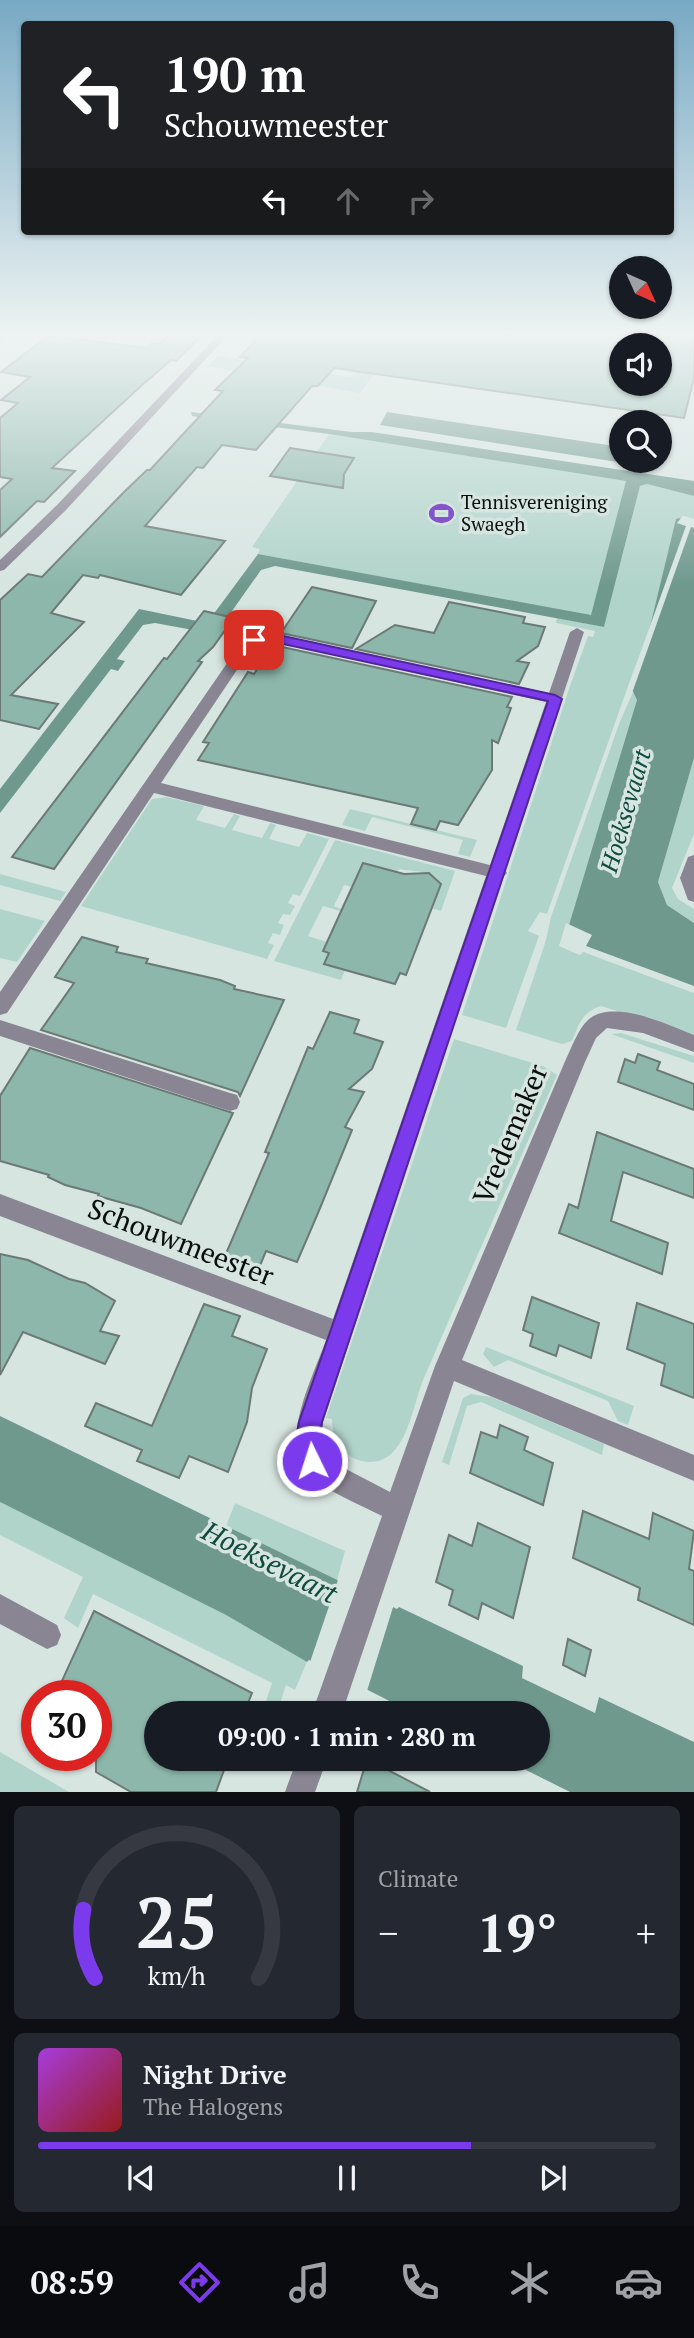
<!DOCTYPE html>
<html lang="en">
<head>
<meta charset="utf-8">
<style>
  :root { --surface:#171b24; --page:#242831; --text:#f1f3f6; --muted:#9ea1a6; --line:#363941; --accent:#7c3aed }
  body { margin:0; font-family:"PT Serif",serif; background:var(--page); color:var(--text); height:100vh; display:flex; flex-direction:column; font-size:26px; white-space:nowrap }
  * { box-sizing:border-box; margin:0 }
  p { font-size:23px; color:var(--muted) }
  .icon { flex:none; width:38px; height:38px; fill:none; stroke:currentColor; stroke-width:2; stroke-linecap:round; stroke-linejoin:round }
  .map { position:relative; height:1792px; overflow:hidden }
  .details { display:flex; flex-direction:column; gap:14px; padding:14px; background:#0d0f14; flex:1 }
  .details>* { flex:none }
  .hud { position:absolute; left:21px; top:21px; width:653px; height:214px; border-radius:7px; box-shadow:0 2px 5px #0004; background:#202124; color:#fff; overflow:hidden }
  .needle { width:46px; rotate:135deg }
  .fabs { position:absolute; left:609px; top:256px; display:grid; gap:14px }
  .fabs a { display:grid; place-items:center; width:63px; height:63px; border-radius:50%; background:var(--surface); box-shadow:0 2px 5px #0004; font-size:35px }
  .speed { position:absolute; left:21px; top:1680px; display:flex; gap:14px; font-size:35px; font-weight:700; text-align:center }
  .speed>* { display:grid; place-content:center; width:91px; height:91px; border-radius:50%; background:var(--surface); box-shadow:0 2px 5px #0004; line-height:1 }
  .speed .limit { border:10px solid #d22; background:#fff; color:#111 }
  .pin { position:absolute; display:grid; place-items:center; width:60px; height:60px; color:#fff; margin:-30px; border-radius:14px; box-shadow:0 4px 10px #0006 }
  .me { position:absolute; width:77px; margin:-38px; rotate:356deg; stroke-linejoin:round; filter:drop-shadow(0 0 5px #0008) }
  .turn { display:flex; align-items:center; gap:24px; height:147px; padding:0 28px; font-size:32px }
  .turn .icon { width:91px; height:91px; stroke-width:2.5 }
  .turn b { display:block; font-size:49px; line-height:60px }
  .lanes { display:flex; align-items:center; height:66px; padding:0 28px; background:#0003; justify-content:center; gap:35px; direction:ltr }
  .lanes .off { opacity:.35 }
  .big { font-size:52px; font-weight:800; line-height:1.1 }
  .details .widget { flex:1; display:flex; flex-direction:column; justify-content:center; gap:10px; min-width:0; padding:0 24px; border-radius:10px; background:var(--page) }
  .details .dial { align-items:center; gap:0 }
  .dial svg { height:182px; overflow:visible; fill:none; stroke:var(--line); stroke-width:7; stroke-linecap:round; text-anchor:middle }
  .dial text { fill:var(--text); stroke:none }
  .song { display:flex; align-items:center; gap:21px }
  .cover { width:84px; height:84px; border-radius:10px; background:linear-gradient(135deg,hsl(280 70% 55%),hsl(0 70% 35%)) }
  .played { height:7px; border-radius:4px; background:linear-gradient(90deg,var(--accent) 70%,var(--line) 70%) }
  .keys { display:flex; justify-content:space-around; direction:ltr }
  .heat { display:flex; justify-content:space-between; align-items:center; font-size:38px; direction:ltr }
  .details .tiles { flex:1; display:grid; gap:14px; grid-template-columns:1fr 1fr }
  .widget:last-child { grid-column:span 2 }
  .trip { position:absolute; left:144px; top:1701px; width:406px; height:70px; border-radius:35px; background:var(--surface); box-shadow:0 2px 5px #0004; font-weight:800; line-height:70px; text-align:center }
  .tab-bar { display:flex; height:112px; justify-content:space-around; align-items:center; background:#090b0e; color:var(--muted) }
  .tab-bar .icon { width:49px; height:49px }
  .tab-bar .selected { color:var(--accent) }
  .tab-bar b { font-size:32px; color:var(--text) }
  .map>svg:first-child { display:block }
  .green { fill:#b1d4ca }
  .water { fill:#70998e }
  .pier { fill:#d7e5e1 }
  .building { fill:#8db7ab; stroke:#6c7975; stroke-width:2; fill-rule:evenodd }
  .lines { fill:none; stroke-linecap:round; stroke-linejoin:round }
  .minor { fill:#898593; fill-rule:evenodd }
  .tertiary { fill:#898593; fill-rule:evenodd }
  .route { fill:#7c3aed; stroke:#51269a; stroke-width:2 }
  .labels { text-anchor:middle; stroke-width:7; stroke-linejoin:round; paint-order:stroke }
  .far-poi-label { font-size:19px; fill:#0a0f0d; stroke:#d7e5e1; text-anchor:start }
  .water-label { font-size:24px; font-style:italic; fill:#104b3f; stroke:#d7e5e1 }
  .near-street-label { font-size:28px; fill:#0a0f0d; stroke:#d7e5e1 }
  .near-water-label { font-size:28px; font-style:italic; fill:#104b3f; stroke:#d7e5e1 }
</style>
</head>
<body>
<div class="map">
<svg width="694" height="1792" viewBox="0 0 694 1792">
  <rect width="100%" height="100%" fill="#d7e5e1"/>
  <!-- green -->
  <g class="green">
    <path d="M218 356 350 377 359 372 374 374 360 393 319 386 326 377 281 379 208 366Z"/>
    <path d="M329 434 627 481 591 616 258 554 260 549 252 547Z"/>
    <path d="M647 484 694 496V519L683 516 694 582 575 928 694 975V1035L601 1006C582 1012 579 1024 572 1041L562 1044 516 1030 546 940 551 917 619 724 633 692 630 685 636 664 547 914 540 912 528 931 539 936 506 1028 462 1015 570 686 588 636 593 637 595 631 556 623 557 618 604 627 640 486Z"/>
    <path d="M694 758V834L672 888 678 899 694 909V923L667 905 658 882Z"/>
    <path d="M166 797 204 806 196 820 225 828 234 814 240 816 232 830 262 838 270 823 276 825 269 839 299 847 307 833 329 839 300 896 293 894 288 903 295 906 290 915 283 914 278 923 284 925 280 935 273 933 268 943 274 945 267 959 81 906 152 799Z"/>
    <path d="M350 809 477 840 470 857 458 854 463 840 372 817 365 831 342 825Z"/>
    <path d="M335 840 455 871 441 911 431 908C433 902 440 892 440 886 439 869 410 872 399 869L397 872 363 863 352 887 344 885 334 906 341 909 340 911 323 906 308 936 327 942 323 951 329 953 325 964 345 970 341 980 274 961Z"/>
    <path d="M0 874 66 892 60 901 0 885Z"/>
    <path d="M0 909 45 921 17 962 0 958Z"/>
    <path d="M621 1033 694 1056V1063L611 1034Z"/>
    <path d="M454 1039 543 1066 557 1075C513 1176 467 1277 424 1378 414 1401 410 1438 390 1455 379 1464 361 1464 350 1456 337 1447 332 1434 332 1419L326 1418Z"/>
    <path d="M486 1347 634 1406 628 1425 618 1421 608 1401 508 1360 494 1367 483 1354Z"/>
    <path d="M471 1394 491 1397 604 1444 602 1455 481 1402 467 1406 449 1465 442 1462 463 1398Z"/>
    <path d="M0 1502 226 1615 307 1662 295 1690 286 1685 277 1713H262L272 1683 93 1594 78 1628 64 1618 83 1577 0 1535Z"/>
    <path d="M235 1503 345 1551 337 1580 226 1526Z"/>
    <path d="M0 1752 69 1792H0Z"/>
  </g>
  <!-- water -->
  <g class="water">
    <path d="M191 412 352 432H372L694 481V496L647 484 640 486 604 627 275 566 261 570 225 621 193 630 155 623 143 625 117 659 125 661 118 671 111 669 0 813V789L139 609 207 623 258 554 591 615 626 481 329 434 192 416Z"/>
    <path d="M387 412 621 447V460H659L656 468 380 425Z"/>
    <path d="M679 518 694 523V758L658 882 667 905 694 923V990L563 945 637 700 630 685 649 631 676 519Z"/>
    <path d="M0 1416 397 1609 399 1607 523 1666 522 1678 595 1713 599 1697 694 1742V1792H570L504 1759H537V1713H413L309 1660 307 1662 226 1615 0 1502Z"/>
  </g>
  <!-- pier -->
  <g class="pier">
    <path d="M683 516 694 519V528L691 527 631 696 628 687 686 526 677 523Z"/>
    <path d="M566 923 592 935 586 946 694 986V993L583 952 580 955 559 946Z"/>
    <path d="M339 1577 394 1604 366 1694 309 1665Z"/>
  </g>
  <!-- building -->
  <g class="building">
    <path d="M177 335H202L176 361 171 360 141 386 52 468 75 471 44 502 37 501 0 537V490L12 479 0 477V418L18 403 1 400 30 377 1 372 48 336 147 348 152 343 159 344 166 338Z"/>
    <path d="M261 335H694V378L684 418 334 368 318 386H312L256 450 222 445 203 468 197 467 145 526 225 541 181 595 100 575 98 578 83 575 51 613 84 622 11 695 58 704 39 729 0 720V600L28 574 42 577 123 493 147 470H150L223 391 215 390 248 358 240 357ZM621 345H660V383H621Z"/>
    <path d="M290 448 354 458 344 474 343 488 270 476Z"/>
    <path d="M312 587 376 601 352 648 281 633Z"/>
    <path d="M449 602 525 617 523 623 545 627 538 646 517 661 529 663 519 684 356 649 395 625 434 633Z"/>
    <path d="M204 611 234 618 213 647 198 661 202 662 54 869 12 857 164 658 167 659Z"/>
    <path d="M273 645 512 697 507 707 511 708 498 743 492 740V770L458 825 440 821 436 830 411 824 418 808 198 760 209 743 203 742 248 672 254 674Z"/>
    <path d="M363 863 404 874 429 873 441 884 406 975 400 973 395 984 324 964 329 953 323 951Z"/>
    <path d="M82 937 118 947 116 952 148 959 146 963 220 980 235 986 234 989 284 1000 240 1096 238 1092 41 1030 74 983 55 977Z"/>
    <path d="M330 1012 359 1020 354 1033 383 1042 372 1069 349 1089 364 1092 345 1127 352 1130 318 1213 297 1262 266 1251 259 1268 225 1256 269 1153 265 1152 308 1047 313 1049Z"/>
    <path d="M30 1048 233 1113 181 1224 141 1208 98 1196 99 1194 65 1185 48 1177 49 1175 0 1161V1096Z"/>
    <path d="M638 1054 660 1062 657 1070 694 1084V1110L618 1082 625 1059 635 1063Z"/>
    <path d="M597 1132 694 1169V1198L623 1172 611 1221 668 1243 662 1274 559 1233 569 1204 578 1208Z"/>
    <path d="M0 1254 28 1260 69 1279 85 1283 115 1301 100 1331 119 1336 105 1364 23 1332 0 1375Z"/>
    <path d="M532 1297 599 1323 591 1358 559 1345 556 1356 530 1346 533 1334 523 1330Z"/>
    <path d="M637 1303 694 1324V1398L661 1385 665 1364 627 1349Z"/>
    <path d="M204 1304 240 1316 232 1336 267 1349 252 1388 247 1422 228 1472 189 1456 179 1478 137 1461 142 1450 85 1426 96 1403 152 1426Z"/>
    <path d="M500 1425 528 1437 524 1450 553 1463 543 1505 470 1473 481 1432 497 1438Z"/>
    <path d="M583 1511 649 1539 653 1513 694 1531 689 1569 694 1571V1625L638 1600 640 1588 573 1558Z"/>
    <path d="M478 1523 530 1547 513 1618 482 1603 478 1619 449 1605 453 1590 436 1582 449 1535 472 1546Z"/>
    <path d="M94 1611 252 1693 244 1713H156V1759H228L216 1792H131L96 1772V1696H55Z"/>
    <path d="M568 1639 591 1650 585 1676 563 1665Z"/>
    <path d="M367 1759 430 1792H357Z"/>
  </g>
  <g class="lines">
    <!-- minor -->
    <g class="minor">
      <path d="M0 335H8L0 340Z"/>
      <path d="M577 628 584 632 505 870 507 873 502 878 323 1422 321 1450 346 1469 390 1492 435 1366 566 1059C572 1047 578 1029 588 1020 613 998 668 1025 694 1035V1052L643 1033 607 1028 596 1038 585 1062 462 1360 694 1455V1481L454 1381 342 1713H312L382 1516C357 1503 327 1492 307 1473 277 1446 315 1372 326 1340L0 1216V1194L333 1319 486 876 154 793 7 1013 0 1015V992L241 643 249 637 274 634 549 693 570 632ZM274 642 546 702 490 865 161 783 251 649 258 644Z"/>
      <path d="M694 855V902L688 900 680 878 688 857Z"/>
      <path d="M0 1020 230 1093 237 1095 240 1102 237 1109 230 1111 0 1036Z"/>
      <path d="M0 1594 57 1625 61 1635 57 1645 47 1649 0 1624Z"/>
      <path d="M297 1759H327L315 1792H285Z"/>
    </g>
    <!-- tertiary -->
    <path class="tertiary" d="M218 335H228L65 511 4 570 0 571V560L57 505Z"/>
  </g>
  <!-- sky -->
  <linearGradient id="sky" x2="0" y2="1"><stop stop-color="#78a9c4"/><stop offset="0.57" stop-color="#edf3f2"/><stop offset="1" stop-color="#edf3f2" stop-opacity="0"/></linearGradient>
  <rect width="694" height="586" fill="url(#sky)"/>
  <!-- route -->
  <path class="route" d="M274 634 555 695 562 699 322 1422 318 1444 324 1461 320 1469 312 1473 304 1469 295 1444 299 1422 548 701 274 642 254 644 247 640 254 637Z"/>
  <!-- icons -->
  <defs>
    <symbol id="stadium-bare" viewBox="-9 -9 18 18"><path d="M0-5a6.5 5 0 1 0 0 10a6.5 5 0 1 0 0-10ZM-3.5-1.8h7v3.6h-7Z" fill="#8454cc" stroke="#d7e5e1" stroke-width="2.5" paint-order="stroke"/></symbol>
  </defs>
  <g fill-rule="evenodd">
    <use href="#stadium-bare" x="424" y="496" width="35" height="35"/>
  </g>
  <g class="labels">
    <!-- far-poi labels -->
    <g class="far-poi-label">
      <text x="461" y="509">Tennisvereniging<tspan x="461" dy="22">Swaegh</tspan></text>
    </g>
    <!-- water labels -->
    <g class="water-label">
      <text transform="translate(626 811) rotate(-74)" y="8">Hoeksevaart</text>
    </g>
    <!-- near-street labels -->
    <g class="near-street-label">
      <text transform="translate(510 1134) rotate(-67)" y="10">Vredemaker</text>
      <text transform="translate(181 1242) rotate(21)" y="10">Schouwmeester</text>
    </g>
    <!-- near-water labels -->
    <g class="near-water-label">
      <text transform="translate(270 1562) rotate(27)" y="10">Hoeksevaart</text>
    </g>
  </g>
</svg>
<div class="fabs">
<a><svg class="needle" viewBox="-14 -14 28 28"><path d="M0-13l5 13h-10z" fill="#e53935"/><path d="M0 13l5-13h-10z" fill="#9ea1a6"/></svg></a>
<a><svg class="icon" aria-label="sound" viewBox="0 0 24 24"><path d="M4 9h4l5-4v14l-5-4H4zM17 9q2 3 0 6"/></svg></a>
<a><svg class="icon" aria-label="search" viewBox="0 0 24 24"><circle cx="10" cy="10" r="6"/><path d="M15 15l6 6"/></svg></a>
</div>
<div class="speed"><div class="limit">30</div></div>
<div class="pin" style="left:254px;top:640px;background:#d93025"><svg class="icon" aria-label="arrive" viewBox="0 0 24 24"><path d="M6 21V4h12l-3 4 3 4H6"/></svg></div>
<svg class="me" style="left:312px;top:1461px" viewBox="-20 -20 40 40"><circle r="17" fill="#7c3aed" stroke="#fff" stroke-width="3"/><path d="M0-11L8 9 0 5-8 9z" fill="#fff"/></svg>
<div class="trip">09:00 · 1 min · 280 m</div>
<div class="hud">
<div class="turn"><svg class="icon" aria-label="left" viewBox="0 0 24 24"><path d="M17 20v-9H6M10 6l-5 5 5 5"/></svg><div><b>190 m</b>Schouwmeester</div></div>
<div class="lanes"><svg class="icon" aria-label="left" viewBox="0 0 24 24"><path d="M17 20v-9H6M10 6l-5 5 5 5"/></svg><svg class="icon off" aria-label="ahead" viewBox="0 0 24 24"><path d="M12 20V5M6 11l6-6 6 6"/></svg><svg class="icon off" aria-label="right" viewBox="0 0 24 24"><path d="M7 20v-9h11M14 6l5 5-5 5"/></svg></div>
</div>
</div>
<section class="details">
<div class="tiles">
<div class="widget dial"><svg viewBox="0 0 100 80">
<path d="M14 69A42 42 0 1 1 86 69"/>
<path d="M14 69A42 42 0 0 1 9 39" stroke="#7c3aed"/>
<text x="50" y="56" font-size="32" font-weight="700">25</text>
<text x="50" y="72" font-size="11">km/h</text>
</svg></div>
<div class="widget"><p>Climate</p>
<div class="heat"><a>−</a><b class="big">19°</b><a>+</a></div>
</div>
<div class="widget">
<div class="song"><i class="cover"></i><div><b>Night Drive</b><p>The Halogens</p></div></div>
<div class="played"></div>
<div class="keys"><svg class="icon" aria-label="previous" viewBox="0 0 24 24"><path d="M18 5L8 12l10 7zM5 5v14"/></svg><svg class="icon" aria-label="pause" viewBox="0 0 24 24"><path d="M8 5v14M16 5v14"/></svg><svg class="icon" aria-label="next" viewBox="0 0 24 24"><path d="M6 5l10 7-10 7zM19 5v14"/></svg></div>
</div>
</div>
</section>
<nav class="tab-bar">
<b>08:59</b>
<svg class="icon selected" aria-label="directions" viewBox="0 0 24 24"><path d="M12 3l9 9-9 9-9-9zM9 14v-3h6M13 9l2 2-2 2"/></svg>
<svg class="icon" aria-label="music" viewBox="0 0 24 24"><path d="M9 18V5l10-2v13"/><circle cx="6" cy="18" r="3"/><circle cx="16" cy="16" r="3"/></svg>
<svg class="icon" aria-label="phone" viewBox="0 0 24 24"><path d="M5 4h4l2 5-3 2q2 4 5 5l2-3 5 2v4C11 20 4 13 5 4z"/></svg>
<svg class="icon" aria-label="climate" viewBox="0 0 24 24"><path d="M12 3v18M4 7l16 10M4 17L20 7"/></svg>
<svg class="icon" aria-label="car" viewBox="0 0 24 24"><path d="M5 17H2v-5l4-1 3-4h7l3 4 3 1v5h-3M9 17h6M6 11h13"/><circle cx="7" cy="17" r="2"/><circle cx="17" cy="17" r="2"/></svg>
</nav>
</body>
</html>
